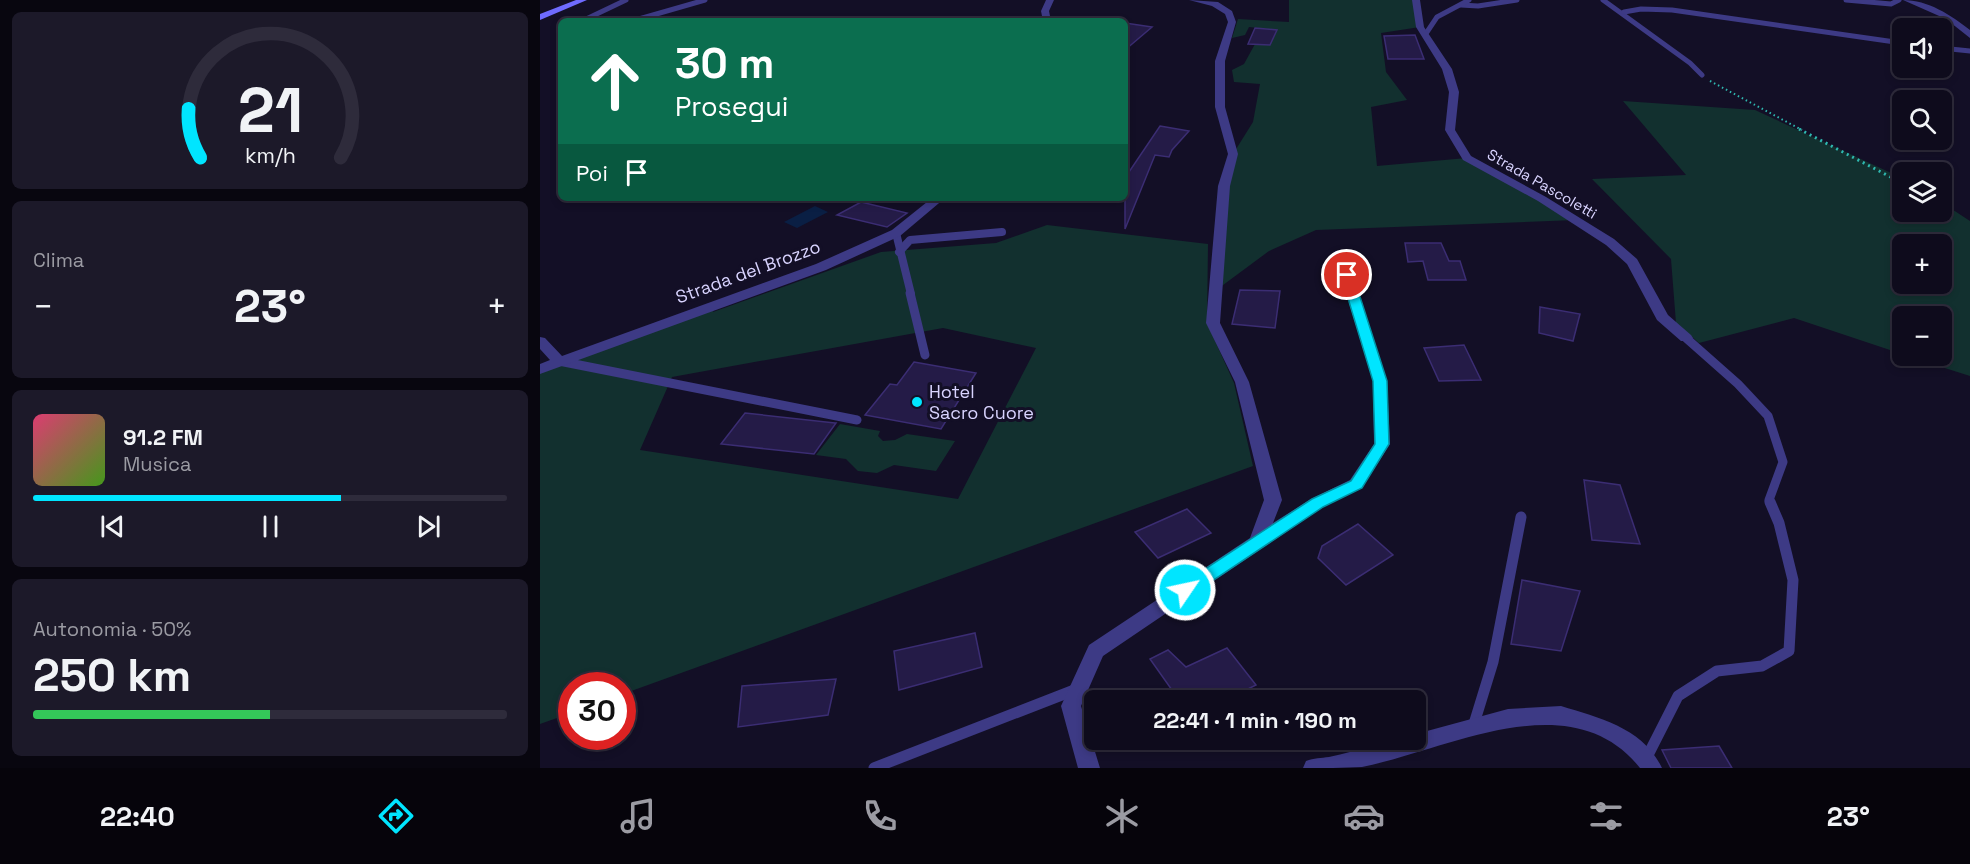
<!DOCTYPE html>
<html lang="it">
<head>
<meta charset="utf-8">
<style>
  :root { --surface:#0e0b1c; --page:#1c1929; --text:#f1f3f6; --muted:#9b9ba3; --line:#2e2b3b; --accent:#00e5ff }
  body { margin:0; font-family:"Space Grotesk",sans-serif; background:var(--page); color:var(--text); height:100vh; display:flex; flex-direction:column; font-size:22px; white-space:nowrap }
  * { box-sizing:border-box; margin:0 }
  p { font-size:20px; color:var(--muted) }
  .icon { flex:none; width:33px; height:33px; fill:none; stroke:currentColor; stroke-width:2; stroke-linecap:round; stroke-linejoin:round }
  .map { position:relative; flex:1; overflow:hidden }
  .details { display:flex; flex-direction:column; gap:12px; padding:12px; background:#08060f; width:540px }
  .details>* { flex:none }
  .guide { position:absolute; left:18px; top:18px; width:570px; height:183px; border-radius:9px; box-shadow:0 3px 9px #0003,0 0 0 2px var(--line); background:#0b6e4f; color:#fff; overflow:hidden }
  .controls { position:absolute; left:1352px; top:18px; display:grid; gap:12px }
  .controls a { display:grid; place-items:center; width:60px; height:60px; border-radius:9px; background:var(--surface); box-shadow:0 3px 9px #0003,0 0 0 2px var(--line); font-size:30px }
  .speed { position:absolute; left:18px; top:672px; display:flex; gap:12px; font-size:30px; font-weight:700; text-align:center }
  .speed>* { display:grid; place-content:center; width:78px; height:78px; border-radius:50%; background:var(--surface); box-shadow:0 3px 9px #0003,0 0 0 2px var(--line); line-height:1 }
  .speed .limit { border:9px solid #d22; background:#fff; color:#111 }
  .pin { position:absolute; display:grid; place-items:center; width:51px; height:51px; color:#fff; margin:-26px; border:3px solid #fff; border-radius:50%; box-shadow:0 2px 6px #0007 }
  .me { position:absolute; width:66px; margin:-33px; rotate:56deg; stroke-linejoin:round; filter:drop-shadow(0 0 4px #0008) }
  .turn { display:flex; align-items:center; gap:21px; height:126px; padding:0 18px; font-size:27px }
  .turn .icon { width:78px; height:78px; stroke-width:2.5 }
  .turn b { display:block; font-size:42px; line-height:51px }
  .then { display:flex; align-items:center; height:57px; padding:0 18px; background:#0003; gap:12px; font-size:22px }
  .big { font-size:45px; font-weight:700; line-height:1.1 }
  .details .widget { flex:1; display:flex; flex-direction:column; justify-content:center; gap:9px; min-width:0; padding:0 21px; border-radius:9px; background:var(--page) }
  .details .dial { align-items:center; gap:0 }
  .dial svg { height:156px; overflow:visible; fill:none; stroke:var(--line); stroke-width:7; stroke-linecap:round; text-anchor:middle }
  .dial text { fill:var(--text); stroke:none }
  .song { display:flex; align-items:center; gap:18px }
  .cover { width:72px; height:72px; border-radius:9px; background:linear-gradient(135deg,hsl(340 70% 55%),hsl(100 70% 35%)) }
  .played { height:6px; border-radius:3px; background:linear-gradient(90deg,var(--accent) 65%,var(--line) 65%) }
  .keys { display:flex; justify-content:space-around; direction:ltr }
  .heat { display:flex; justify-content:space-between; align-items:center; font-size:33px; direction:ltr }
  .charge { height:9px; border-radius:4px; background:linear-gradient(90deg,#34c759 50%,var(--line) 0) }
  .trip { position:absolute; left:544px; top:690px; width:342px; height:60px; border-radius:9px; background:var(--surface); box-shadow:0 3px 9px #0003,0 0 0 2px var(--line); font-weight:700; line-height:60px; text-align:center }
  .tab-bar { display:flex; height:96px; justify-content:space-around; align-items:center; background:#06040b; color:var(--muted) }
  .tab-bar .icon { width:42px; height:42px }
  .tab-bar .selected { color:var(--accent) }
  .tab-bar b { font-size:27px; color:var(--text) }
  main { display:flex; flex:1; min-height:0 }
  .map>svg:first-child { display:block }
  .green { fill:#12302f; fill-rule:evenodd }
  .water { fill:#0a1f44 }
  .building { fill:#241b47; stroke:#3b2d73; stroke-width:1.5 }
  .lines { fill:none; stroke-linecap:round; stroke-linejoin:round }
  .path-far1 { stroke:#2fb8b0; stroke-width:2; stroke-dasharray:1.5 3; stroke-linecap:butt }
  .path { stroke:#2fb8b0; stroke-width:3; stroke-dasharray:2 4; stroke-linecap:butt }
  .lane-far3 { stroke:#3d3a85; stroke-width:5 }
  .lane-far2 { stroke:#3d3a85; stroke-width:8 }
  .lane-far1 { stroke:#3d3a85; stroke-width:9 }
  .lane { stroke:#3d3a85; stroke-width:11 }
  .street { fill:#3d3a85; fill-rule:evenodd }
  .secondary { fill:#6f6bff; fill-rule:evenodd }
  .route { fill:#00e5ff; stroke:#0095a6; stroke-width:1.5 }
  .poi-dot { fill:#00e5ff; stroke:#130f26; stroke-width:2 }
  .labels { text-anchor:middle; stroke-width:6; stroke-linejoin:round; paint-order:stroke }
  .far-street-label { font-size:15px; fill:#d9d4ff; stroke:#130f26 }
  .street-label { font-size:18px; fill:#d9d4ff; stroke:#130f26 }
  .poi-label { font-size:18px; fill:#d9d4ff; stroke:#130f26; text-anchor:start }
</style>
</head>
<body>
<main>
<section class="details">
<div class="widget dial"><svg viewBox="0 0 100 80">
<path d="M14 69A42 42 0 1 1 86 69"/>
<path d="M14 69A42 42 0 0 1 8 44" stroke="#00e5ff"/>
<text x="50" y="56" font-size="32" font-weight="700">21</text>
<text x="50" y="72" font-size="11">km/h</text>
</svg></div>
<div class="widget"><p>Clima</p>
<div class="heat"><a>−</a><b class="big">23°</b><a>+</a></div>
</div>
<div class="widget">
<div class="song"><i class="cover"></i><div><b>91.2 FM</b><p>Musica</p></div></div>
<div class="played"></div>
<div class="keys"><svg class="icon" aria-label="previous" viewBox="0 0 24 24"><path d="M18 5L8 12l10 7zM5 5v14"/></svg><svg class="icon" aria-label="pause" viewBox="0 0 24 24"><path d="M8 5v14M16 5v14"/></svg><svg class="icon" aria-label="next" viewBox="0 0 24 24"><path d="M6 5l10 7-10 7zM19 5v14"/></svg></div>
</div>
<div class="widget"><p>Autonomia · 50%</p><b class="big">250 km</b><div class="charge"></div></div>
</section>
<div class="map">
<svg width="1430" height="768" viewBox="0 0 1430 768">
  <rect width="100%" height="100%" fill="#130f26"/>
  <!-- green -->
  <g class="green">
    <path d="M749 0H876L880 27 841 33 846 72 867 100 831 107 837 166 927 158 1035 220 776 230 729 251 675 291 693 154 713 122 720 84 694 82 692 70 704 64 715 44 730 45 737 30 709 27 705 35 692 38 698 19 749 22Z"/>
    <path d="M1083 101 1215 110 1362 178V212H1401V202L1430 221V376L1367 356H1401V316H1362V354L1254 318 1159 343 1136 323 1131 259 1052 179 1146 175ZM1362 244H1401V284H1362Z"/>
    <path d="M507 225 668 244 667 323 694 383 713 466 83 694 82 686H32L31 713 0 724V369L177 305 173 312 341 252 456 243ZM403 328 496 348 418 499 100 450 132 377Z"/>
    <path d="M300 424 340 431 338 436 343 441 355 440 367 434 415 441 396 471 354 465 337 473 318 471 306 459 276 455Z"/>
  </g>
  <!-- water -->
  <path class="water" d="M275 206 288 212 257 228 244 222Z"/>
  <!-- building -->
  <g class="building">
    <path d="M585 23 612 27 585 50Z"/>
    <path d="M715 28 737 30 730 45 708 44Z"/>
    <path d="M875 35 884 59H848L844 36Z"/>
    <path d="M620 126 649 131 632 150 629 157 615 155 585 229V172H589Z"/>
    <path d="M321 202 367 213 347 227 297 215Z"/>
    <path d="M865 243H901L909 261H920L926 280H888L883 261 868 262Z"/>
    <path d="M700 290 740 291 735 328 692 324Z"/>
    <path d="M1000 307 1040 314 1033 341 999 333Z"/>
    <path d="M924 345 941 380 899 381 884 348Z"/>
    <path d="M374 362 436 373 401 429 325 415 350 384 357 385Z"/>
    <path d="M205 413 295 423H296L274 454 181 444Z"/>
    <path d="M1044 480 1080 485 1100 544 1052 540Z"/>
    <path d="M647 509 671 533 618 558 595 532Z"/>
    <path d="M818 524 853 555 806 585 778 558 782 546Z"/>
    <path d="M982 580 1040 591 1021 651 971 644Z"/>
    <path d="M435 633 442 667 359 690 354 651Z"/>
    <path d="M687 648 716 685 686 700H639L610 659 628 650 646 667Z"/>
    <path d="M296 679 288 715 198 727 202 686Z"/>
    <path d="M1179 746 1192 768H1131L1122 750Z"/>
  </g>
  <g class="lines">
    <!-- path-far1 -->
    <path class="path-far1" d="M1170 81 1262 130"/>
    <!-- path -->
    <path class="path" d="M1259 129 1362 183"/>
    <!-- lane-far3 -->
    <g class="lane-far3">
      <path d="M1063 0 1150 63 1162 75"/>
      <path d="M1306 0 1351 4 1359 0"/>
      <path d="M921 5 938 6 977 0"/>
      <path d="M1084 12 1101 9 1132 10 1362 43"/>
      <path d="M42 21 86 0"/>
      <path d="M92 21 165 0"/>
      <path d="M885 35 897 17 929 0"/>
      <path d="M1401 48 1430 51"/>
    </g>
    <!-- lane-far2 -->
    <g class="lane-far2">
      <path d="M356 233 371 294"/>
      <path d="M359 252 370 240 462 232"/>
    </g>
    <!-- lane-far1 -->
    <g class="lane-far1">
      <path d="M370 293 385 355"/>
      <path d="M1146 338 1198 384 1228 416 1243 462 1229 500 1230 503"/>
      <path d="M19 361 317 420"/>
    </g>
    <!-- lane -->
    <g class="lane">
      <path d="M933 727 953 662 981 517"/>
      <path d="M1106 759 1138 696 1177 671 1222 666 1249 651 1253 580 1239 523 1230 502"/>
      <path d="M334 768 537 689"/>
    </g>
    <!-- street -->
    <g class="street">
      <path d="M506 0H514L509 11 511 21H503L501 11Z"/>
      <path d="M649 0 678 2 692 11 696 22 685 61V107L698 154 690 186 680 323 709 382 742 500 733 523 771 499 810 480 834 444 833 381 794 254 795 251H805L806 254 847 381 850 444 822 488 783 507 563 656 541 706 560 768H538L521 706 549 645 710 538 724 500 695 382 666 323 678 186 688 154 675 107V61L688 22 685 14 672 6Z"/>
      <path d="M872 0H880L884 27 912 69 919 92 915 130 931 156 1006 197 1074 239 1097 259 1128 315 1151 335 1153 338 1151 341H1141L1117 320 1087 264 1066 245 998 201 923 160 905 130 909 92 902 69 876 27Z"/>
      <path d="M1363 0C1388 0 1411 15 1430 30V38L1406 19Z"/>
      <path d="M392 198H405L360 236 286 270 0 374V364L10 360 0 349V337L5 338 22 356 276 264 352 230Z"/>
      <path d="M1021 706C1060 718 1103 728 1122 768H1100C1031 681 907 750 822 767 804 768 782 768 763 768L766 761C774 758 781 758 789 757 819 751 845 740 876 740V734L968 709Z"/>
    </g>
    <!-- secondary -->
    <path class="secondary" d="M36 0H47L0 20V14Z"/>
  </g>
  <!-- route -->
  <path class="route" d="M807 271 813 275 847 381 849 444 822 488 783 507 651 595 645 597 639 595 637 590 639 586 772 499 811 481 835 444 833 381 801 275Z"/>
  <!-- markers -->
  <circle class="poi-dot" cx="377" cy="402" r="6"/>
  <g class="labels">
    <!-- far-street labels -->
    <g class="far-street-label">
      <text transform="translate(1002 184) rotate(30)" y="5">Strada Pascoletti</text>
    </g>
    <!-- street labels -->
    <g class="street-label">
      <text transform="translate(208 272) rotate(-20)" y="6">Strada del Brozzo</text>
    </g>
    <!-- poi labels -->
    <g class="poi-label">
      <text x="389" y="398">Hotel<tspan x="389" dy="21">Sacro Cuore</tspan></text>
    </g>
  </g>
</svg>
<div class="controls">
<a><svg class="icon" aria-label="sound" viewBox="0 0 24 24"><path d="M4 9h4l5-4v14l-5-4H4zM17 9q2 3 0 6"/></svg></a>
<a><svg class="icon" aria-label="search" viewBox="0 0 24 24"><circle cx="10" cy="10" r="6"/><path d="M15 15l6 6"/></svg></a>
<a><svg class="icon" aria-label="layers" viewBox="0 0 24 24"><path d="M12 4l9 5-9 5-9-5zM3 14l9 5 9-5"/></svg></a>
<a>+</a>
<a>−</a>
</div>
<div class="speed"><div class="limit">30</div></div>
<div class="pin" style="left:807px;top:275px;background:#d93025"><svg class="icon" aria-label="arrive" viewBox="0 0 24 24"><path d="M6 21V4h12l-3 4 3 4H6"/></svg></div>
<svg class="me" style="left:645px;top:590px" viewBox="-20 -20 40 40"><circle r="17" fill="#00e5ff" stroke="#fff" stroke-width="3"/><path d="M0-11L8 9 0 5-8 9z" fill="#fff"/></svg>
<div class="trip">22:41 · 1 min · 190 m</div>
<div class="guide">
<div class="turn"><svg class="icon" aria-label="ahead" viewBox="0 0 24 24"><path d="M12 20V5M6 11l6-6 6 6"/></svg><div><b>30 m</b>Prosegui</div></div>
<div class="then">Poi<svg class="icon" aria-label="arrive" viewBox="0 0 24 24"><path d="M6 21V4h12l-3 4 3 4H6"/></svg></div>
</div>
</div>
</main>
<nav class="tab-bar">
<b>22:40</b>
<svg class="icon selected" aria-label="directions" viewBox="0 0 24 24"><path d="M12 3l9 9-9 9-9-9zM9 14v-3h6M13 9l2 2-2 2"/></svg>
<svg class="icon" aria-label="music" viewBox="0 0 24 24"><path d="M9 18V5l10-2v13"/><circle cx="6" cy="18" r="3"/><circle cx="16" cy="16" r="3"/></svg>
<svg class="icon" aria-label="phone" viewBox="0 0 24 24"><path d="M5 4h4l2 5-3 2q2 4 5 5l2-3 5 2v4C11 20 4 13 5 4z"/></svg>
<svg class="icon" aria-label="climate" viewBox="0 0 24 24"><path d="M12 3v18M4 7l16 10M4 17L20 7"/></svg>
<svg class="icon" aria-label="car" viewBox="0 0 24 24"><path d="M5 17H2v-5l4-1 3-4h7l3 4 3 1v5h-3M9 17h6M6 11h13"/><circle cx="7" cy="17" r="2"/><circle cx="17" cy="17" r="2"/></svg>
<svg class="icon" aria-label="filters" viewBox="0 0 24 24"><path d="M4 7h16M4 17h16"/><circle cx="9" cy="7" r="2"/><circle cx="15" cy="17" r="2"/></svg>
<b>23°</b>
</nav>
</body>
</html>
